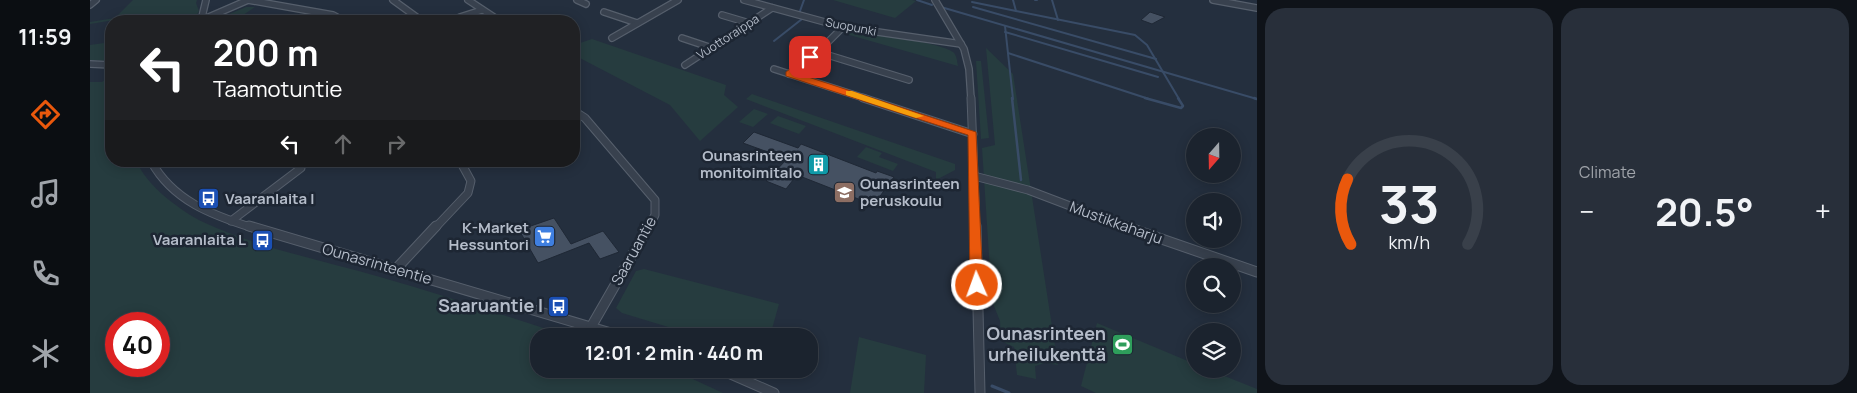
<!DOCTYPE html>
<html lang="en">
<head>
<meta charset="utf-8">
<style>
  :root { --surface:#1b232e; --page:#282f3a; --text:#f1f3f6; --muted:#a0a4aa; --line:#39404a; --accent:#ea580c }
  body { margin:0; font-family:Manrope,sans-serif; background:var(--page); color:var(--text); height:100vh; display:flex; flex-direction:column; font-size:19px; white-space:nowrap }
  * { box-sizing:border-box; margin:0 }
  p { font-size:16px; color:var(--muted) }
  .icon { flex:none; width:28px; height:28px; fill:none; stroke:currentColor; stroke-width:2; stroke-linecap:round; stroke-linejoin:round }
  .map { position:relative; flex:1; overflow:hidden }
  .drawer { display:flex; flex-direction:column; gap:8px; padding:8px; background:#0f1319; width:600px }
  .drawer>* { flex:none }
  .guide { position:absolute; left:15px; top:15px; width:475px; height:152px; border-radius:20px; box-shadow:0 2px 12px #0003,0 0 0 1px var(--line); background:#202124; color:#fff; overflow:hidden }
  .needle { width:32px; rotate:200deg }
  .tools { position:absolute; left:1096px; top:128px; display:grid; gap:10px }
  .tools a { display:grid; place-items:center; width:55px; height:55px; border-radius:50%; background:var(--surface); box-shadow:0 2px 12px #0003,0 0 0 1px var(--line); font-size:25px }
  .speed { position:absolute; left:15px; top:312px; display:flex; gap:10px; font-size:25px; font-weight:700; text-align:center }
  .speed>* { display:grid; place-content:center; width:65px; height:65px; border-radius:50%; background:var(--surface); box-shadow:0 2px 12px #0003,0 0 0 1px var(--line); line-height:1 }
  .speed .limit { border:8px solid #d22; background:#fff; color:#111 }
  .pin { position:absolute; display:grid; place-items:center; width:42px; height:42px; color:#fff; margin:-21px; border-radius:10px; box-shadow:0 2px 8px #0006 }
  .me { position:absolute; width:55px; margin:-28px; rotate:358deg; stroke-linejoin:round; filter:drop-shadow(0 0 4px #0008) }
  .turn { display:flex; align-items:center; gap:18px; height:105px; padding:0 25px; font-size:22px }
  .turn .icon { width:65px; height:65px; stroke-width:2.5 }
  .turn b { display:block; font-size:35px; line-height:42px }
  .lanes { display:flex; align-items:center; height:48px; padding:0 25px; background:#0003; justify-content:center; gap:25px; direction:ltr }
  .lanes .off { opacity:.35 }
  .big { font-size:38px; font-weight:700; line-height:1.1 }
  .drawer .card { flex:1; display:flex; flex-direction:column; justify-content:center; gap:8px; min-width:0; padding:0 18px; border-radius:20px; background:var(--page) }
  .drawer .dial { align-items:center; gap:0 }
  .dial svg { height:130px; overflow:visible; fill:none; stroke:var(--line); stroke-width:7; stroke-linecap:round; text-anchor:middle }
  .dial text { fill:var(--text); stroke:none }
  .heat { display:flex; justify-content:space-between; align-items:center; font-size:28px; direction:ltr }
  .drawer .tiles { flex:1; display:grid; gap:8px; grid-template-columns:repeat(2,1fr) }
  .trip { position:absolute; left:440px; top:328px; width:288px; height:50px; border-radius:20px; background:var(--surface); box-shadow:0 2px 12px #0003,0 0 0 1px var(--line); font-weight:700; line-height:50px; text-align:center }
  main { display:flex; flex:1; min-height:0 }
  .dock { display:flex; flex-direction:column; width:90px; justify-content:space-around; align-items:center; background:#0b0e12; color:var(--muted) }
  .dock .icon { width:35px; height:35px }
  .dock .active { color:var(--accent) }
  .dock b { font-size:22px; color:var(--text) }
  .map>svg:first-child { display:block }
  .green { fill:#263c3f; fill-rule:evenodd }
  .lines { fill:none; stroke-linecap:round; stroke-linejoin:round }
  .stream-far2 { stroke:#394c67; stroke-width:2 }
  .stream-far1 { stroke:#394c67; stroke-width:2.5 }
  .stream { stroke:#394c67; stroke-width:3 }
  .building { fill:#455162; stroke:#1f2835 }
  .minor-far2-casing { stroke:#565f6c; stroke-width:8 }
  .minor-far1-casing { stroke:#565f6c; stroke-width:9 }
  .minor-casing { stroke:#565f6c; stroke-width:11 }
  .minor-far2 { stroke:#38414e; stroke-width:5.5 }
  .minor-far1 { stroke:#38414e; stroke-width:7 }
  .minor { stroke:#38414e; stroke-width:9 }
  .route { fill:#ea580c; stroke:#983908 }
  .slow { fill:#f59e0b }
  .labels { text-anchor:middle; stroke-width:5; stroke-linejoin:round; paint-order:stroke }
  .far-street-label { font-size:12px; fill:#b4bcc9; stroke:#1d2633 }
  .poi-label { font-size:15px; font-weight:bold; fill:#b4bcc9; stroke:#1d2633; text-anchor:end }
  .street-label { font-size:15px; fill:#b4bcc9; stroke:#1d2633 }
  .near-poi-label { font-size:18px; font-weight:bold; fill:#b4bcc9; stroke:#1d2633; text-anchor:end }
</style>
</head>
<body>
<main>
<nav class="dock">
<b>11:59</b>
<svg class="icon active" aria-label="directions" viewBox="0 0 24 24"><path d="M12 3l9 9-9 9-9-9zM9 14v-3h6M13 9l2 2-2 2"/></svg>
<svg class="icon" aria-label="music" viewBox="0 0 24 24"><path d="M9 18V5l10-2v13"/><circle cx="6" cy="18" r="3"/><circle cx="16" cy="16" r="3"/></svg>
<svg class="icon" aria-label="phone" viewBox="0 0 24 24"><path d="M5 4h4l2 5-3 2q2 4 5 5l2-3 5 2v4C11 20 4 13 5 4z"/></svg>
<svg class="icon" aria-label="climate" viewBox="0 0 24 24"><path d="M12 3v18M4 7l16 10M4 17L20 7"/></svg>
</nav>
<div class="map">
<svg width="1167" height="393" viewBox="0 0 1167 393">
  <rect width="100%" height="100%" fill="#242f3e"/>
  <!-- green -->
  <g class="green">
    <path d="M43 0H107L106 3 109 11 103 21 24 20 0 24V22L25 18Z"/>
    <path d="M743 0H822L826 1 805 18Z"/>
    <path d="M156 7H165L150 17 177 21H123Z"/>
    <path d="M758 33C775 32 850 42 863 52 867 55 867 62 868 66L756 34Z"/>
    <path d="M502 39 636 85 634 95 648 107 610 141 580 105 484 55V45Z"/>
    <path d="M21 42V61L0 60V45Z"/>
    <path d="M896 48 923 74 968 365 955 363 945 366 946 379 927 375 924 347 911 341 910 321 902 301 892 148 905 145Z"/>
    <path d="M886 61H891L899 138 891 139Z"/>
    <path d="M21 75V161H47C54 184 92 212 113 222 169 248 231 260 290 277 353 295 416 316 478 336H449V369H581L633 393H0V82H12ZM26 324H69V366H26Z"/>
    <path d="M662 94 865 164V170L846 180V172L656 99Z"/>
    <path d="M664 109 678 114 663 127 649 122Z"/>
    <path d="M688 116 716 126 709 134 680 123Z"/>
    <path d="M776 147 792 153 789 157 808 164 803 171 767 157Z"/>
    <path d="M554 269 689 304 680 336H608L532 313 526 308 546 271Z"/>
    <path d="M1007 323 1105 364V369H1117L1167 389V393H1006L991 386Z"/>
    <path d="M769 337 836 355 834 393H760Z"/>
  </g>
  <g class="lines">
    <!-- stream-far2 -->
    <g class="stream-far2">
      <path d="M827 0 842 5"/>
      <path d="M923 0 926 11 1045 35 1057 45 1089 99"/>
      <path d="M945 0H947"/>
      <path d="M962 0 968 20"/>
      <path d="M882 2 926 11"/>
      <path d="M851 7 1167 99"/>
      <path d="M883 7 1066 59"/>
      <path d="M915 26 923 99"/>
      <path d="M915 32 1068 77"/>
      <path d="M684 41 712 19 710 11 714 0"/>
      <path d="M918 53 1059 99"/>
    </g>
    <!-- stream-far1 -->
    <g class="stream-far1">
      <path d="M922 98 931 180"/>
      <path d="M1055 98 1091 108 1093 106 1088 98"/>
      <path d="M1164 98 1167 99"/>
    </g>
    <!-- stream -->
    <path class="stream" d="M902 386 919 393"/>
  </g>
  <!-- building -->
  <g class="building">
    <path d="M1060 12 1075 17 1062 24 1051 20Z"/>
    <path d="M664 132 708 148 711 144 786 173 787 171 804 177 788 199 780 196 776 202 707 175 696 189 676 181 697 159 653 143Z"/>
    <path d="M464 218 481 244 513 231 529 252 510 259 499 243 448 263 429 230Z"/>
  </g>
  <g class="lines">
    <defs>
      <g id="minor-far2">
        <path d="M158 0 243 15 254 21"/>
        <path d="M303 0 332 21"/>
        <path d="M378 0 410 21"/>
        <path d="M487 0 496 4"/>
        <path d="M654 0 753 27 871 44"/>
        <path d="M845 0 874 49 879 69 881 99"/>
        <path d="M1123 0 1167 8"/>
        <path d="M0 5 6 0"/>
        <path d="M514 12 547 23"/>
        <path d="M632 15 659 23"/>
        <path d="M370 17 392 10"/>
        <path d="M112 20 158 0"/>
        <path d="M111 21 116 0"/>
        <path d="M522 38 588 0"/>
        <path d="M592 38 622 48"/>
        <path d="M728 52 819 80"/>
        <path d="M0 64 21 65"/>
        <path d="M595 65 682 8"/>
        <path d="M684 69 777 99"/>
        <path d="M699 74 728 52 753 27"/>
      </g>
      <g id="minor-far1">
        <path d="M773 98 883 134"/>
        <path d="M881 98 886 228"/>
        <path d="M484 111 495 118 565 200V215L558 228"/>
        <path d="M61 161C83 201 122 215 163 228"/>
        <path d="M884 176 938 190 1038 228"/>
        <path d="M141 221 211 168 210 161"/>
        <path d="M345 228 378 193 381 181 370 161"/>
      </g>
      <g id="minor">
        <path d="M159 226 531 336"/>
        <path d="M886 226 890 393"/>
        <path d="M1034 226 1167 272"/>
        <path d="M305 270 346 226"/>
        <path d="M501 327 559 226"/>
        <path d="M629 369 684 393"/>
      </g>
    </defs>
    <!-- minor-far2 casing -->
    <use href="#minor-far2" class="minor-far2-casing"/>
    <!-- minor-far1 casing -->
    <use href="#minor-far1" class="minor-far1-casing"/>
    <!-- minor casing -->
    <use href="#minor" class="minor-casing"/>
    <!-- minor-far2 -->
    <use href="#minor-far2" class="minor-far2"/>
    <!-- minor-far1 -->
    <use href="#minor-far1" class="minor-far1"/>
    <!-- minor -->
    <use href="#minor" class="minor"/>
  </g>
  <!-- route -->
  <path class="route" d="M720 54 724 57 723 58 706 73 886 132 893 285 891 289 887 290 880 285 878 135 696 76V72Z"/>
  <!-- slow -->
  <path class="slow" d="M756 91H762L834 116 826 118 756 95Z"/>
  <!-- icons -->
  <defs>
    <symbol id="building-square" viewBox="-11 -11 22 22"><rect x="-9" y="-9" width="18" height="18" rx="4" fill="#0f9aa8" stroke="#1d2633"/><path d="M-4-6H4V6H1V3H-1V6H-4ZM-2.5-4.3h1.7v1.8h-1.7ZM.8-4.3h1.7v1.8H.8ZM-2.5-1h1.7V.8h-1.7ZM.8-1h1.7V.8H.8Z" fill="#fff"/></symbol>
    <symbol id="school-square" viewBox="-11 -11 22 22"><rect x="-9" y="-9" width="18" height="18" rx="4" fill="#8d6e63" stroke="#1d2633"/><path d="M0-5L7-2L0 1L-7-2ZM-4 1L0 2.5L4 1V4Q0 6-4 4Z" fill="#fff"/></symbol>
    <symbol id="bus-square" viewBox="-11 -11 22 22"><rect x="-9" y="-9" width="18" height="18" rx="4" fill="#1a4fb4" stroke="#1d2633"/><path d="M-5-6H5V4H4V6H2V4H-2V6H-4V4H-5ZM-3.5-4V0h7V-4ZM-3.5 1.2v1.5H-2V1.2ZM2 1.2v1.5H3.5V1.2Z" fill="#fff"/></symbol>
    <symbol id="supermarket-square" viewBox="-11 -11 22 22"><rect x="-9" y="-9" width="18" height="18" rx="4" fill="#3f7fe0" stroke="#1d2633"/><path d="M-6-5.5h2.5l.6 2H6L4.5 2H-2.5L-4.4-4H-6ZM-1.5 3.2a1.3 1.3 0 1 0 .1 0ZM3 3.2a1.3 1.3 0 1 0 .1 0Z" fill="#fff"/></symbol>
    <symbol id="stadium-square" viewBox="-11 -11 22 22"><rect x="-9" y="-9" width="18" height="18" rx="4" fill="#2e9e5b" stroke="#1d2633"/><path d="M0-5a6.5 5 0 1 0 0 10a6.5 5 0 1 0 0-10ZM-3.5-1.8h7v3.6h-7Z" fill="#fff"/></symbol>
  </defs>
  <g fill-rule="evenodd">
    <use href="#building-square" x="716" y="152" width="25" height="25"/>
    <use href="#school-square" x="742" y="180" width="25" height="25"/>
    <use href="#bus-square" x="106" y="186" width="25" height="25"/>
    <use href="#supermarket-square" x="442" y="224" width="25" height="25"/>
    <use href="#bus-square" x="160" y="228" width="25" height="25"/>
    <use href="#bus-square" x="456" y="294" width="25" height="25"/>
    <use href="#stadium-square" x="1020" y="332" width="25" height="25"/>
  </g>
  <g class="labels">
    <!-- far-street labels -->
    <g class="far-street-label">
      <text transform="translate(761 27) rotate(11)" y="4">Suopunki</text>
      <text transform="translate(638 37) rotate(-33)" y="4">Vuottoraippa</text>
    </g>
    <!-- poi labels -->
    <g class="poi-label">
      <text x="712" y="161">Ounasrinteen<tspan x="712" dy="17">monitoimitalo</tspan></text>
      <text x="770" y="189" text-anchor="start">Ounasrinteen<tspan x="770" dy="17">peruskoulu</tspan></text>
      <text x="135" y="204" text-anchor="start">Vaaranlaita I</text>
      <text x="439" y="233">K-Market<tspan x="439" dy="17">Hessuntori</tspan></text>
      <text x="156" y="245">Vaaranlaita L</text>
    </g>
    <!-- street labels -->
    <g class="street-label">
      <text transform="translate(1026 223) rotate(20)" y="5">Mustikkaharju</text>
      <text transform="translate(544 251) rotate(-61)" y="5">Saaruantie</text>
      <text transform="translate(287 264) rotate(16)" y="5">Ounasrinteentie</text>
    </g>
    <!-- near-poi labels -->
    <g class="near-poi-label">
      <text x="453" y="312">Saaruantie I</text>
      <text x="1016" y="340">Ounasrinteen<tspan x="1016" dy="21">urheilukenttä</tspan></text>
    </g>
  </g>
</svg>
<div class="tools">
<a><svg class="needle" viewBox="-14 -14 28 28"><path d="M0-13l5 13h-10z" fill="#e53935"/><path d="M0 13l5-13h-10z" fill="#a0a4aa"/></svg></a>
<a><svg class="icon" aria-label="sound" viewBox="0 0 24 24"><path d="M4 9h4l5-4v14l-5-4H4zM17 9q2 3 0 6"/></svg></a>
<a><svg class="icon" aria-label="search" viewBox="0 0 24 24"><circle cx="10" cy="10" r="6"/><path d="M15 15l6 6"/></svg></a>
<a><svg class="icon" aria-label="layers" viewBox="0 0 24 24"><path d="M12 4l9 5-9 5-9-5zM3 14l9 5 9-5"/></svg></a>
</div>
<div class="speed"><div class="limit">40</div></div>
<div class="pin" style="left:720px;top:57px;background:#d93025"><svg class="icon" aria-label="arrive" viewBox="0 0 24 24"><path d="M6 21V4h12l-3 4 3 4H6"/></svg></div>
<svg class="me" style="left:887px;top:285px" viewBox="-20 -20 40 40"><circle r="17" fill="#ea580c" stroke="#fff" stroke-width="3"/><path d="M0-11L8 9 0 5-8 9z" fill="#fff"/></svg>
<div class="trip">12:01 · 2 min · 440 m</div>
<div class="guide">
<div class="turn"><svg class="icon" aria-label="left" viewBox="0 0 24 24"><path d="M17 20v-9H6M10 6l-5 5 5 5"/></svg><div><b>200 m</b>Taamotuntie</div></div>
<div class="lanes"><svg class="icon" aria-label="left" viewBox="0 0 24 24"><path d="M17 20v-9H6M10 6l-5 5 5 5"/></svg><svg class="icon off" aria-label="ahead" viewBox="0 0 24 24"><path d="M12 20V5M6 11l6-6 6 6"/></svg><svg class="icon off" aria-label="right" viewBox="0 0 24 24"><path d="M7 20v-9h11M14 6l5 5-5 5"/></svg></div>
</div>
</div>
<section class="drawer">
<div class="tiles">
<div class="card dial"><svg viewBox="0 0 100 80">
<path d="M14 69A42 42 0 1 1 86 69"/>
<path d="M14 69A42 42 0 0 1 12 29" stroke="#ea580c"/>
<text x="50" y="56" font-size="32" font-weight="700">33</text>
<text x="50" y="72" font-size="11">km/h</text>
</svg></div>
<div class="card"><p>Climate</p>
<div class="heat"><a>−</a><b class="big">20.5°</b><a>+</a></div>
</div>
</div>
</section>
</main>
</body>
</html>
